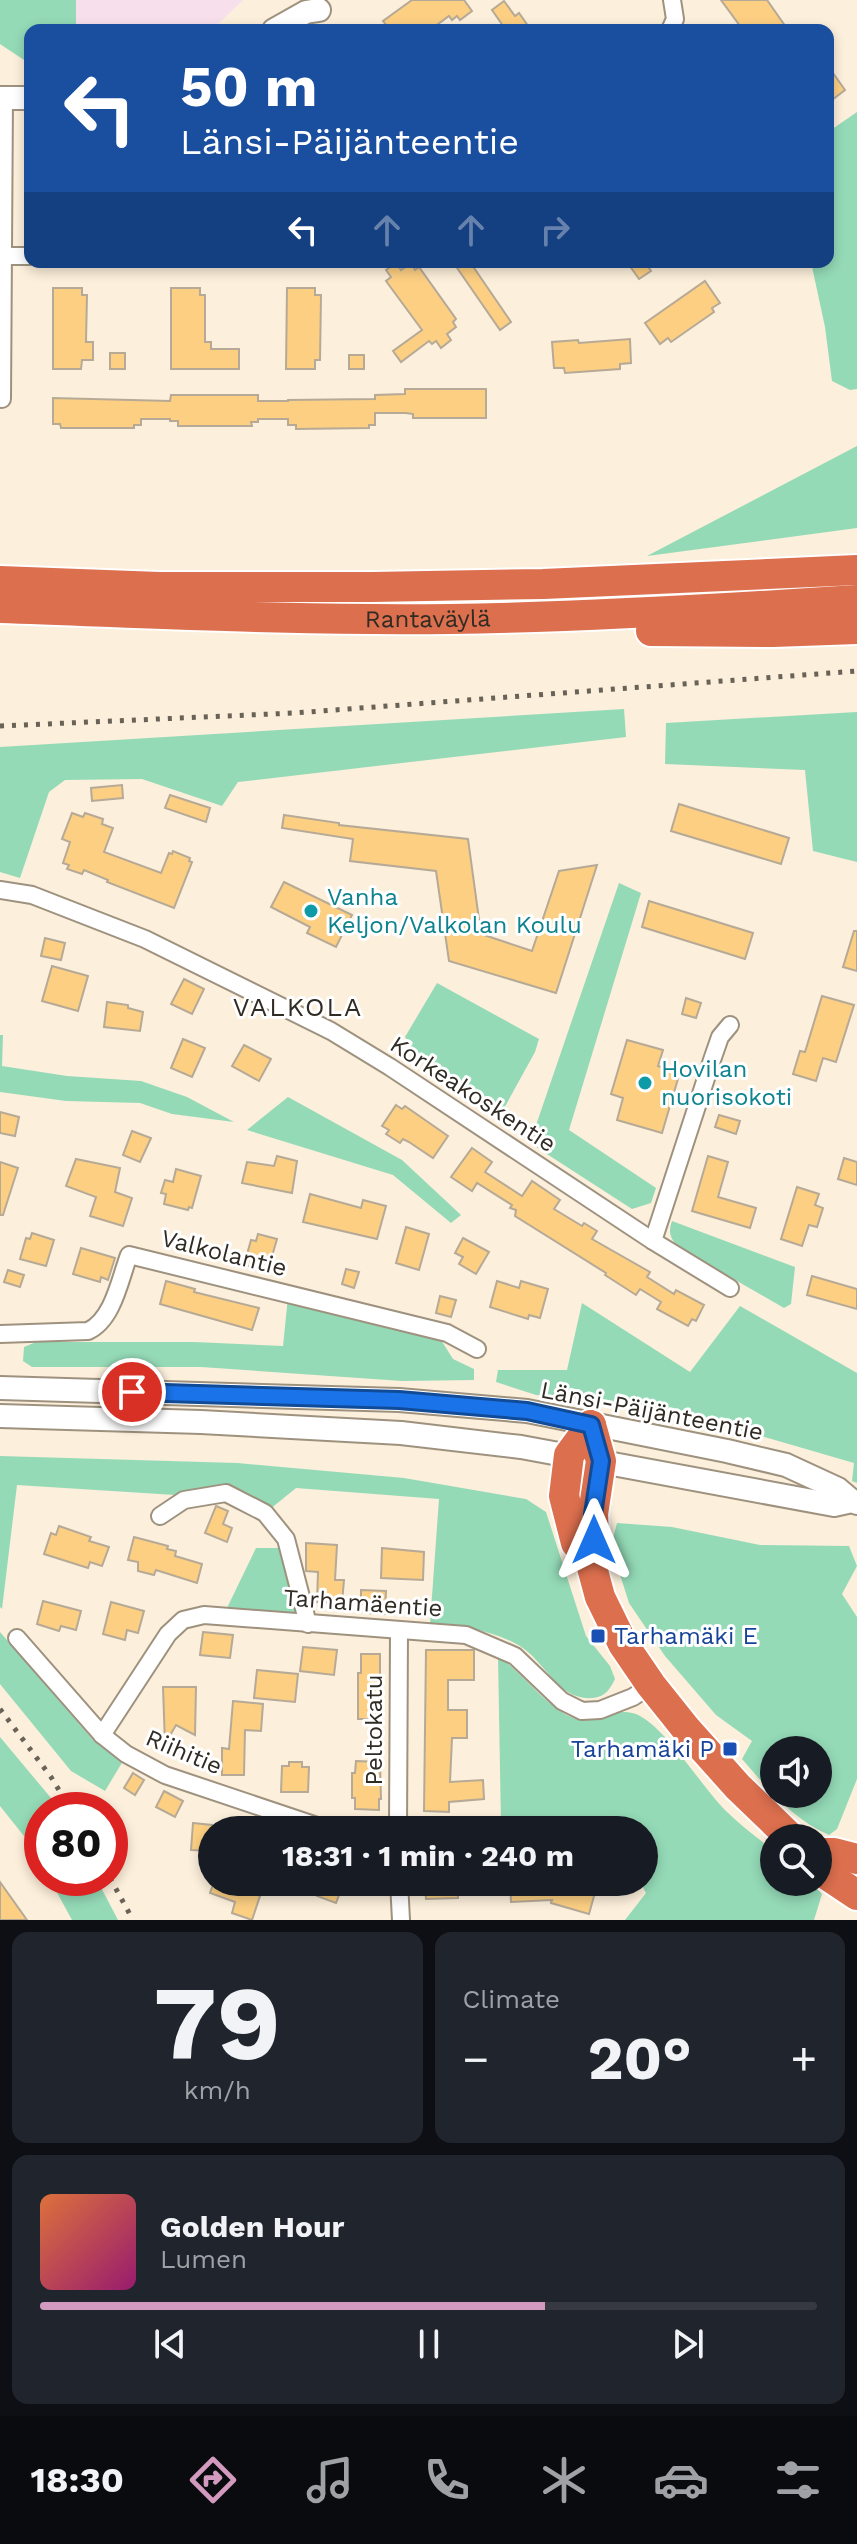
<!DOCTYPE html>
<html lang="en">
<head>
<meta charset="utf-8">
<style>
  :root { --surface:#171b24; --page:#20242c; --text:#f1f3f6; --muted:#9ea1a6; --line:#363941; --accent:#d29abf }
  body { margin:0; font-family:"Work Sans",sans-serif; background:var(--page); color:var(--text); height:100vh; display:flex; flex-direction:column; font-size:30px; white-space:nowrap }
  * { box-sizing:border-box; margin:0 }
  p { font-size:26px; color:var(--muted) }
  .icon { flex:none; width:44px; height:44px; fill:none; stroke:currentColor; stroke-width:2; stroke-linecap:round; stroke-linejoin:round }
  .map { position:relative; height:1920px; overflow:hidden }
  .side { display:flex; flex-direction:column; gap:12px; padding:12px; background:#0d0f14; flex:1 }
  .side>* { flex:none }
  .top-card { position:absolute; left:24px; top:24px; width:810px; height:244px; border-radius:16px; box-shadow:0 4px 12px #0003; background:#1a4fa0; color:#fff; overflow:hidden }
  .buttons { position:absolute; left:760px; top:1736px; display:grid; gap:16px }
  .buttons a { display:grid; place-items:center; width:72px; height:72px; border-radius:50%; background:var(--surface); box-shadow:0 4px 12px #0003; font-size:40px }
  .speed { position:absolute; left:24px; top:1792px; display:flex; gap:16px; font-size:40px; font-weight:700; text-align:center }
  .speed>* { display:grid; place-content:center; width:104px; height:104px; border-radius:50%; background:var(--surface); box-shadow:0 4px 12px #0003; line-height:1 }
  .speed .limit { border:12px solid #d22; background:#fff; color:#111 }
  .pin { position:absolute; display:grid; place-items:center; width:68px; height:68px; color:#fff; margin:-34px; border:4px solid #fff; border-radius:50%; box-shadow:0 2px 8px #0007 }
  .me { position:absolute; width:88px; margin:-44px; rotate:0deg; stroke-linejoin:round; filter:drop-shadow(0 0 6px #0008) }
  .turn { display:flex; align-items:center; gap:28px; height:168px; padding:0 24px; font-size:36px }
  .turn .icon { width:104px; height:104px; stroke-width:2.5 }
  .turn b { display:block; font-size:56px; line-height:68px }
  .lanes { display:flex; align-items:center; height:76px; padding:0 24px; background:#0003; justify-content:center; gap:40px; direction:ltr }
  .lanes .off { opacity:.35 }
  .big { font-size:60px; font-weight:700; line-height:1.1 }
  .side .tile { flex:1; display:flex; flex-direction:column; justify-content:center; gap:12px; min-width:0; padding:0 28px; border-radius:16px; background:var(--page) }
  .side .dial { align-items:center; gap:0 }
  .dial b { font-size:104px; line-height:1 }
  .song { display:flex; align-items:center; gap:24px }
  .cover { width:96px; height:96px; border-radius:12px; background:linear-gradient(135deg,hsl(20 70% 55%),hsl(320 70% 35%)) }
  .played { height:8px; border-radius:4px; background:linear-gradient(90deg,var(--accent) 65%,var(--line) 65%) }
  .keys { display:flex; justify-content:space-around; direction:ltr }
  .heat { display:flex; justify-content:space-between; align-items:center; font-size:44px; direction:ltr }
  .side .tiles { flex:1; display:grid; gap:12px; grid-template-columns:1fr 1fr }
  .tile:last-child { grid-column:span 2 }
  .trip { position:absolute; left:198px; top:1816px; width:460px; height:80px; border-radius:40px; background:var(--surface); box-shadow:0 4px 12px #0003; font-weight:700; line-height:80px; text-align:center }
  .dock { display:flex; height:128px; justify-content:space-around; align-items:center; background:#090b0e; color:var(--muted) }
  .dock .icon { width:56px; height:56px }
  .dock .current { color:var(--accent) }
  .dock b { font-size:36px; color:var(--text) }
  .map>svg:first-child { display:block }
  .education { fill:#f7e0ec }
  .green { fill:#94dab7; fill-rule:evenodd }
  .building { fill:#fccf83; stroke:#b6aa97; stroke-width:2 }
  .lines { fill:none; stroke-linecap:round; stroke-linejoin:round }
  .street-casing { stroke:#9e927f; stroke-width:20 }
  .secondary-casing { stroke:#9e927f; stroke-width:26 }
  .highway-casing { stroke:#fff; stroke-width:34 }
  .street { stroke:#fff; stroke-width:16 }
  .secondary { stroke:#fff; stroke-width:22 }
  .highway { stroke:#dc6f4e; stroke-width:30 }
  .rail { stroke:#696256; stroke-width:5; stroke-dasharray:4 8; stroke-linecap:butt }
  .route-casing { stroke:#114b97; stroke-width:20 }
  .route { stroke:#1a73e8; stroke-width:14 }
  .culture-dot { fill:#0f9aa8; stroke:#fff; stroke-width:3 }
  .transit-dot { fill:#1a4fb4; stroke:#fff; stroke-width:3 }
  .labels { text-anchor:middle; stroke-width:6; stroke-linejoin:round; paint-order:stroke }
  .street-label { font-size:24px; fill:#302b23; stroke:#fff }
  .culture-label { font-size:24px; fill:#0d838f; stroke:#fff; text-anchor:start }
  .transit-label { font-size:24px; fill:#164399; stroke:#fff; text-anchor:start }
  .neighbourhood-label { font-size:26px; letter-spacing:2px; fill:#302b23; stroke:#fff }
</style>
</head>
<body>
<div class="map">
<svg width="857" height="1920" viewBox="0 0 857 1920">
  <rect width="100%" height="100%" fill="#fcefdb"/>
  <!-- education -->
  <path class="education" d="M76 0H243L212 30H76Z"/>
  <!-- green -->
  <g class="green">
    <path d="M0 0H76V30H30V64L0 44Z"/>
    <path d="M857 112V389L850 390 832 381 825 327 811 262H828V132Z"/>
    <path d="M857 446V528L647 556Z"/>
    <path d="M624 709 626 737 238 782 222 806 142 779 65 780 49 792 20 878 0 872V747Z"/>
    <path d="M857 712V862L813 851 805 770 665 764 666 723Z"/>
    <path d="M619 883 641 893 569 1130 656 1188 651 1203 632 1209 536 1147 533 1134Z"/>
    <path d="M437 983 539 1039 535 1052 502 1112 416 1053 405 1037Z"/>
    <path d="M0 1035H3L2 1066 67 1076 141 1081 187 1097 234 1122 172 1114 140 1103 66 1101 0 1092Z"/>
    <path d="M288 1097 402 1160 461 1215 451 1223 393 1175 247 1130Z"/>
    <path d="M672 1221 795 1267 791 1304 784 1308 678 1247C670 1238 668 1232 672 1221Z"/>
    <path d="M288 1297 441 1340 453 1359 474 1369V1380L402 1381 201 1367H32L23 1361 24 1347 36 1342H194L283 1346Z"/>
    <path d="M582 1303 690 1372 740 1306 857 1373V1483L852 1481 854 1463 737 1429 595 1400 536 1395 496 1382 498 1370H567Z"/>
    <path d="M0 1456 237 1463 404 1478 526 1499 546 1512 586 1636 610 1666 615 1679C610 1689 605 1697 593 1698 558 1701 546 1662 520 1646 493 1630 461 1626 430 1624L439 1499 296 1488 269 1510 226 1485 175 1495 17 1485 2 1609 0 1607Z"/>
    <path d="M617 1523 672 1527 760 1545 849 1546 857 1566 842 1594 857 1617V1779L837 1829 829 1835C791 1818 768 1789 742 1759L752 1741 716 1715 665 1656 629 1603 611 1546ZM774 1750H818V1794H774Z"/>
    <path d="M256 1548H282L298 1615 226 1610Z"/>
    <path d="M0 1632 94 1741 123 1761 105 1791 71 1771 0 1684Z"/>
    <path d="M498 1656C522 1672 549 1710 574 1718 597 1724 618 1704 640 1716 669 1732 701 1786 726 1811 741 1826 758 1838 774 1851V1882H810L822 1894 814 1920H625L646 1893 640 1882H644V1830H568L501 1824Z"/>
    <path d="M0 1737 61 1810H42V1864L32 1846 0 1806Z"/>
    <path d="M49 1878H96L118 1920H72Z"/>
  </g>
  <!-- building -->
  <g class="building">
    <path d="M412 0H464L472 11 460 20 457 16 452 20 449 16 430 30H390L383 21Z"/>
    <path d="M721 0H767L788 30H743Z"/>
    <path d="M504 1 515 16 519 13 531 30H506L492 10Z"/>
    <path d="M828 66 845 90 828 103Z"/>
    <path d="M453 262H470L511 322 500 330Z"/>
    <path d="M627 262H645L651 271 639 279Z"/>
    <path d="M396 263 401 270 411 263 415 270 419 267 456 319 453 322 456 327 447 334 451 340 441 348 436 341 432 344 429 341 401 362 393 351 422 330 386 281 391 277 386 270Z"/>
    <path d="M705 281 720 303 712 308 714 312 671 342 668 338 660 344 645 323Z"/>
    <path d="M53 288H82V295H87L86 342H93V360H82L81 369H53Z"/>
    <path d="M171 288H200V295H205V342H211V349H239V369H171Z"/>
    <path d="M287 288H315V295H321L320 360H315V369H286Z"/>
    <path d="M630 339 631 363 620 364V369L565 373 564 368H554L552 342 578 340 579 343Z"/>
    <rect x="110" y="353" width="15" height="16"/>
    <rect x="349" y="355" width="15" height="14"/>
    <path d="M405 389H486V418H413V414L406 413H375V425H369V428L296 429V425H288V419H258V422H251L252 426H178V421H170V419H141V425H134V428H61L60 424H53V398L170 401 171 395H258V401H288V400L375 399V395L405 394Z"/>
    <path d="M122 785 123 798 92 801 91 788Z"/>
    <path d="M170 795 210 808 206 822 165 808Z"/>
    <path d="M679 804 789 838 781 864 671 831Z"/>
    <path d="M72 813 83 817 85 813 103 819 102 824 113 828 104 852 161 873 169 853 172 854 173 851 190 858 189 861 192 862 174 908 107 882 108 880 84 870 82 874 67 869 69 865 63 863 70 842 62 839Z"/>
    <path d="M284 815 339 823V825L468 839 481 934 532 951 559 871 597 865 556 993 449 961 436 871 350 861 353 839 282 828Z"/>
    <path d="M284 882 352 915 336 947 307 933 310 927 271 907Z"/>
    <path d="M649 901 753 933 745 959 642 927Z"/>
    <path d="M854 931H857V971L843 967Z"/>
    <path d="M45 938 65 943 61 960 41 956Z"/>
    <path d="M52 966 88 976 78 1011 42 1001Z"/>
    <path d="M184 979 204 989 192 1014 171 1004Z"/>
    <path d="M822 996 854 1005 836 1062 823 1058 816 1081 793 1074 800 1051 805 1052Z"/>
    <path d="M686 998 701 1003 696 1018 682 1014Z"/>
    <path d="M107 1002 128 1005V1008L143 1012 140 1031 104 1027Z"/>
    <path d="M183 1039 205 1048 192 1077 171 1068Z"/>
    <path d="M627 1040 663 1050 658 1066 680 1072 662 1133 617 1120 623 1098 611 1094Z"/>
    <path d="M244 1045 271 1059 259 1081 232 1066Z"/>
    <path d="M396 1105 402 1109 405 1106 448 1136 433 1158 409 1142 403 1139 400 1143 386 1134 389 1130 382 1126Z"/>
    <path d="M0 1112 19 1117 15 1136 0 1133Z"/>
    <path d="M719 1115 740 1121 736 1134 715 1127Z"/>
    <path d="M132 1131 151 1138 140 1162 123 1155Z"/>
    <path d="M472 1148 492 1162 485 1172 522 1196 532 1181 560 1200 554 1209 582 1226 584 1223 597 1231 592 1239 650 1272 647 1277 674 1294 676 1290 704 1305 696 1321 692 1319 688 1326 657 1309 661 1302 640 1289 636 1295 605 1275 606 1273 515 1216 516 1210 510 1208 512 1205 477 1183 472 1191 451 1177Z"/>
    <path d="M277 1156 297 1161 292 1193 242 1183 247 1162 274 1166Z"/>
    <path d="M708 1156 728 1162 718 1197 756 1208 750 1228 692 1211Z"/>
    <path d="M844 1158 857 1162V1185L838 1179Z"/>
    <path d="M76 1159 120 1168 115 1192 132 1198 123 1226 90 1216 96 1197 66 1186Z"/>
    <path d="M0 1162 18 1168 3 1215H0Z"/>
    <path d="M176 1169 201 1176 192 1208 189 1207 188 1210 164 1204 166 1194 161 1193 165 1180 173 1182Z"/>
    <path d="M797 1187 819 1194 815 1205 823 1208 817 1227 809 1225 802 1246 781 1239Z"/>
    <path d="M310 1194 361 1208 363 1200 386 1206 377 1239 303 1222Z"/>
    <path d="M406 1227 429 1234 419 1270 396 1263Z"/>
    <path d="M32 1233 54 1240 46 1266 20 1259 26 1238 30 1239Z"/>
    <path d="M258 1234 277 1239 270 1263 264 1261 262 1270 244 1265 251 1240 256 1241Z"/>
    <path d="M463 1238 489 1252 476 1274 459 1264 463 1257 455 1253Z"/>
    <path d="M81 1248 115 1258 108 1280 101 1277 100 1282 73 1274Z"/>
    <path d="M346 1269 359 1272 354 1288 342 1284Z"/>
    <path d="M8 1270 24 1275 20 1287 4 1282Z"/>
    <path d="M812 1276 857 1289V1309L807 1295Z"/>
    <path d="M166 1281 195 1289 194 1292 259 1308 252 1330 160 1304Z"/>
    <path d="M497 1281 519 1288 521 1281 548 1289 540 1318 529 1315 528 1319 490 1307Z"/>
    <path d="M440 1296 456 1300 451 1317 436 1313Z"/>
    <path d="M216 1506 228 1511 223 1524 232 1528 227 1542 205 1533Z"/>
    <path d="M59 1526 91 1537 89 1541 109 1547 102 1566 90 1562 88 1568 44 1554 51 1533 56 1535Z"/>
    <path d="M134 1537 168 1546 167 1549 176 1551 175 1556 202 1564 197 1583 156 1570 154 1575 138 1571V1562L128 1560Z"/>
    <path d="M306 1543 337 1545 335 1580H344L342 1603 317 1602 318 1572 306 1571Z"/>
    <path d="M382 1548 424 1552 423 1580 381 1578Z"/>
    <path d="M361 1590 386 1591 385 1614 367 1613V1605L361 1604Z"/>
    <path d="M43 1601 81 1611 76 1630 61 1626 59 1631 37 1624Z"/>
    <path d="M111 1602 144 1611 138 1633 127 1630 125 1640 103 1634Z"/>
    <path d="M203 1632 233 1635 230 1658 200 1655Z"/>
    <path d="M303 1647 337 1650 334 1675 300 1671Z"/>
    <path d="M426 1650H474V1680H448V1710H467V1738H452L450 1782 483 1780 484 1799 449 1802V1812L424 1811Z"/>
    <path d="M361 1654H380V1719H358V1673H361Z"/>
    <path d="M257 1670 298 1674 295 1702 254 1698Z"/>
    <path d="M163 1687H196L195 1735 176 1725 165 1744Z"/>
    <path d="M233 1701 263 1704 261 1731 245 1730 244 1775H222V1748L229 1749Z"/>
    <path d="M356 1761 380 1762 381 1799H379V1810L355 1809V1798H352V1773H355Z"/>
    <path d="M289 1762H302V1767H309L308 1792H281L282 1766H289Z"/>
    <path d="M133 1773 144 1780 135 1795 124 1788Z"/>
    <path d="M164 1791 183 1801 175 1817 156 1807Z"/>
    <path d="M193 1823 212 1825V1851L191 1850Z"/>
    <path d="M0 1882 27 1920H0Z"/>
    <path d="M214 1882H248L255 1884 252 1893 260 1896 252 1920 232 1913 235 1902 210 1893Z"/>
    <path d="M322 1882H344L336 1903 317 1896Z"/>
    <path d="M425 1882H458V1898L426 1899Z"/>
    <path d="M510 1882H542V1886L568 1892 571 1882 596 1889 589 1914 551 1903 552 1900 511 1902Z"/>
  </g>
  <g class="lines">
    <defs>
      <g id="street">
        <path d="M670 30 675 19 672 0"/>
        <path d="M3 256H30"/>
        <path d="M2 399 4 98"/>
        <path d="M0 890 32 895 145 939 331 1031 390 1067 653 1241 730 1288"/>
        <path d="M653 1241 712 1060 720 1037 730 1025"/>
        <path d="M0 1334 88 1331C113 1320 120 1279 129 1255L447 1333 477 1349"/>
        <path d="M160 1516 184 1500 226 1493 265 1513 286 1539 308 1624"/>
        <path d="M17 1638 102 1735 126 1754 165 1775 329 1830"/>
        <path d="M102 1735 168 1634 183 1620 204 1615 466 1635 515 1656 562 1701 582 1711 600 1710 633 1697 651 1685"/>
        <path d="M398 1830 399 1631"/>
        <path d="M399 1882 401 1920"/>
      </g>
      <g id="secondary">
        <path d="M274 30 306 12 319 10"/>
        <path d="M0 98H30"/>
        <path d="M0 1388 399 1400 527 1411 727 1451 786 1465 838 1489 852 1501"/>
        <path d="M0 1416 201 1422 401 1433 521 1447 834 1505 852 1501 857 1503"/>
      </g>
      <g id="highway">
        <path d="M0 581 159 587H372L543 584 857 570"/>
        <path id="s1" d="M0 608C150 613 300 621 450 619 586 617 722 609 857 600"/>
        <path d="M651 631 773 632 857 629"/>
        <path d="M591 1425 569 1455 564 1496 576 1543 590 1560 600 1597 623 1644 651 1685 687 1730 738 1787 791 1838"/>
        <path d="M590 1560 594 1540 593 1514 601 1461 591 1425"/>
        <path d="M818 1853H834L857 1859"/>
        <path d="M818 1863 827 1875 857 1895"/>
      </g>
    </defs>
    <!-- street casing -->
    <use href="#street" class="street-casing"/>
    <!-- secondary casing -->
    <use href="#secondary" class="secondary-casing"/>
    <!-- highway casing -->
    <use href="#highway" class="highway-casing"/>
    <!-- street -->
    <use href="#street" class="street"/>
    <!-- secondary -->
    <use href="#secondary" class="secondary"/>
    <!-- highway -->
    <use href="#highway" class="highway"/>
    <!-- rail -->
    <g class="rail">
      <path d="M0 726 294 713 857 671"/>
      <path d="M0 1709 51 1777 71 1810"/>
      <path d="M110 1878 133 1920"/>
    </g>
  </g>
  <g class="lines">
    <defs>
      <path id="route" d="M132 1392 399 1400 527 1411 591 1425 601 1461 593 1514 594 1540"/>
    </defs>
    <!-- route casing -->
    <use href="#route" class="route-casing"/>
    <!-- route -->
    <use href="#route" class="route"/>
  </g>
  <!-- markers -->
  <g class="culture-dot">
    <circle cx="311" cy="911" r="8"/>
    <circle cx="645" cy="1083" r="8"/>
  </g>
  <g class="transit-dot">
    <rect x="590" y="1628" width="16" height="16" rx="4"/>
    <rect x="722" y="1741" width="16" height="16" rx="4"/>
  </g>
  <g class="labels">
    <!-- street labels -->
    <g class="street-label">
      <text dy="8" stroke="none"><textPath href="#s1" startOffset="428">Rantaväylä</textPath></text>
      <text transform="translate(473 1094) rotate(33)" y="8">Korkeakoskentie</text>
      <text transform="translate(224 1253) rotate(14)" y="8">Valkolantie</text>
      <text transform="translate(652 1411) rotate(11)" y="8">Länsi-Päijänteentie</text>
      <text transform="translate(363 1603) rotate(4)" y="8">Tarhamäentie</text>
      <text transform="translate(374 1730) rotate(-90)" y="8">Peltokatu</text>
      <text transform="translate(184 1752) rotate(23)" y="8">Riihitie</text>
    </g>
    <!-- culture labels -->
    <g class="culture-label">
      <text x="327" y="905">Vanha<tspan x="327" dy="28">Keljon/Valkolan Koulu</tspan></text>
      <text x="661" y="1077">Hovilan<tspan x="661" dy="28">nuorisokoti</tspan></text>
    </g>
    <!-- transit labels -->
    <g class="transit-label">
      <text x="614" y="1644">Tarhamäki E</text>
      <text x="714" y="1757" text-anchor="end">Tarhamäki P</text>
    </g>
    <!-- neighbourhood labels -->
    <g class="neighbourhood-label">
      <text x="298" y="1016">VALKOLA</text>
    </g>
  </g>
</svg>
<div class="buttons">
<a><svg class="icon" aria-label="sound" viewBox="0 0 24 24"><path d="M4 9h4l5-4v14l-5-4H4zM17 9q2 3 0 6"/></svg></a>
<a><svg class="icon" aria-label="search" viewBox="0 0 24 24"><circle cx="10" cy="10" r="6"/><path d="M15 15l6 6"/></svg></a>
</div>
<div class="speed"><div class="limit">80</div></div>
<div class="pin" style="left:132px;top:1392px;background:#d93025"><svg class="icon" aria-label="arrive" viewBox="0 0 24 24"><path d="M6 21V4h12l-3 4 3 4H6"/></svg></div>
<svg class="me" style="left:594px;top:1540px" viewBox="-20 -20 40 40"><path d="M0-17L14 15 0 8-14 15z" fill="#1a73e8" stroke="#fff" stroke-width="4"/></svg>
<div class="trip">18:31 · 1 min · 240 m</div>
<div class="top-card">
<div class="turn"><svg class="icon" aria-label="left" viewBox="0 0 24 24"><path d="M17 20v-9H6M10 6l-5 5 5 5"/></svg><div><b>50 m</b>Länsi-Päijänteentie</div></div>
<div class="lanes"><svg class="icon" aria-label="left" viewBox="0 0 24 24"><path d="M17 20v-9H6M10 6l-5 5 5 5"/></svg><svg class="icon off" aria-label="ahead" viewBox="0 0 24 24"><path d="M12 20V5M6 11l6-6 6 6"/></svg><svg class="icon off" aria-label="ahead" viewBox="0 0 24 24"><path d="M12 20V5M6 11l6-6 6 6"/></svg><svg class="icon off" aria-label="right" viewBox="0 0 24 24"><path d="M7 20v-9h11M14 6l5 5-5 5"/></svg></div>
</div>
</div>
<section class="side">
<div class="tiles">
<div class="tile dial"><b>79</b><p>km/h</p></div>
<div class="tile"><p>Climate</p>
<div class="heat"><a>−</a><b class="big">20°</b><a>+</a></div>
</div>
<div class="tile">
<div class="song"><i class="cover"></i><div><b>Golden Hour</b><p>Lumen</p></div></div>
<div class="played"></div>
<div class="keys"><svg class="icon" aria-label="previous" viewBox="0 0 24 24"><path d="M18 5L8 12l10 7zM5 5v14"/></svg><svg class="icon" aria-label="pause" viewBox="0 0 24 24"><path d="M8 5v14M16 5v14"/></svg><svg class="icon" aria-label="next" viewBox="0 0 24 24"><path d="M6 5l10 7-10 7zM19 5v14"/></svg></div>
</div>
</div>
</section>
<nav class="dock">
<b>18:30</b>
<svg class="icon current" aria-label="directions" viewBox="0 0 24 24"><path d="M12 3l9 9-9 9-9-9zM9 14v-3h6M13 9l2 2-2 2"/></svg>
<svg class="icon" aria-label="music" viewBox="0 0 24 24"><path d="M9 18V5l10-2v13"/><circle cx="6" cy="18" r="3"/><circle cx="16" cy="16" r="3"/></svg>
<svg class="icon" aria-label="phone" viewBox="0 0 24 24"><path d="M5 4h4l2 5-3 2q2 4 5 5l2-3 5 2v4C11 20 4 13 5 4z"/></svg>
<svg class="icon" aria-label="climate" viewBox="0 0 24 24"><path d="M12 3v18M4 7l16 10M4 17L20 7"/></svg>
<svg class="icon" aria-label="car" viewBox="0 0 24 24"><path d="M5 17H2v-5l4-1 3-4h7l3 4 3 1v5h-3M9 17h6M6 11h13"/><circle cx="7" cy="17" r="2"/><circle cx="17" cy="17" r="2"/></svg>
<svg class="icon" aria-label="filters" viewBox="0 0 24 24"><path d="M4 7h16M4 17h16"/><circle cx="9" cy="7" r="2"/><circle cx="15" cy="17" r="2"/></svg>
</nav>
</body>
</html>
